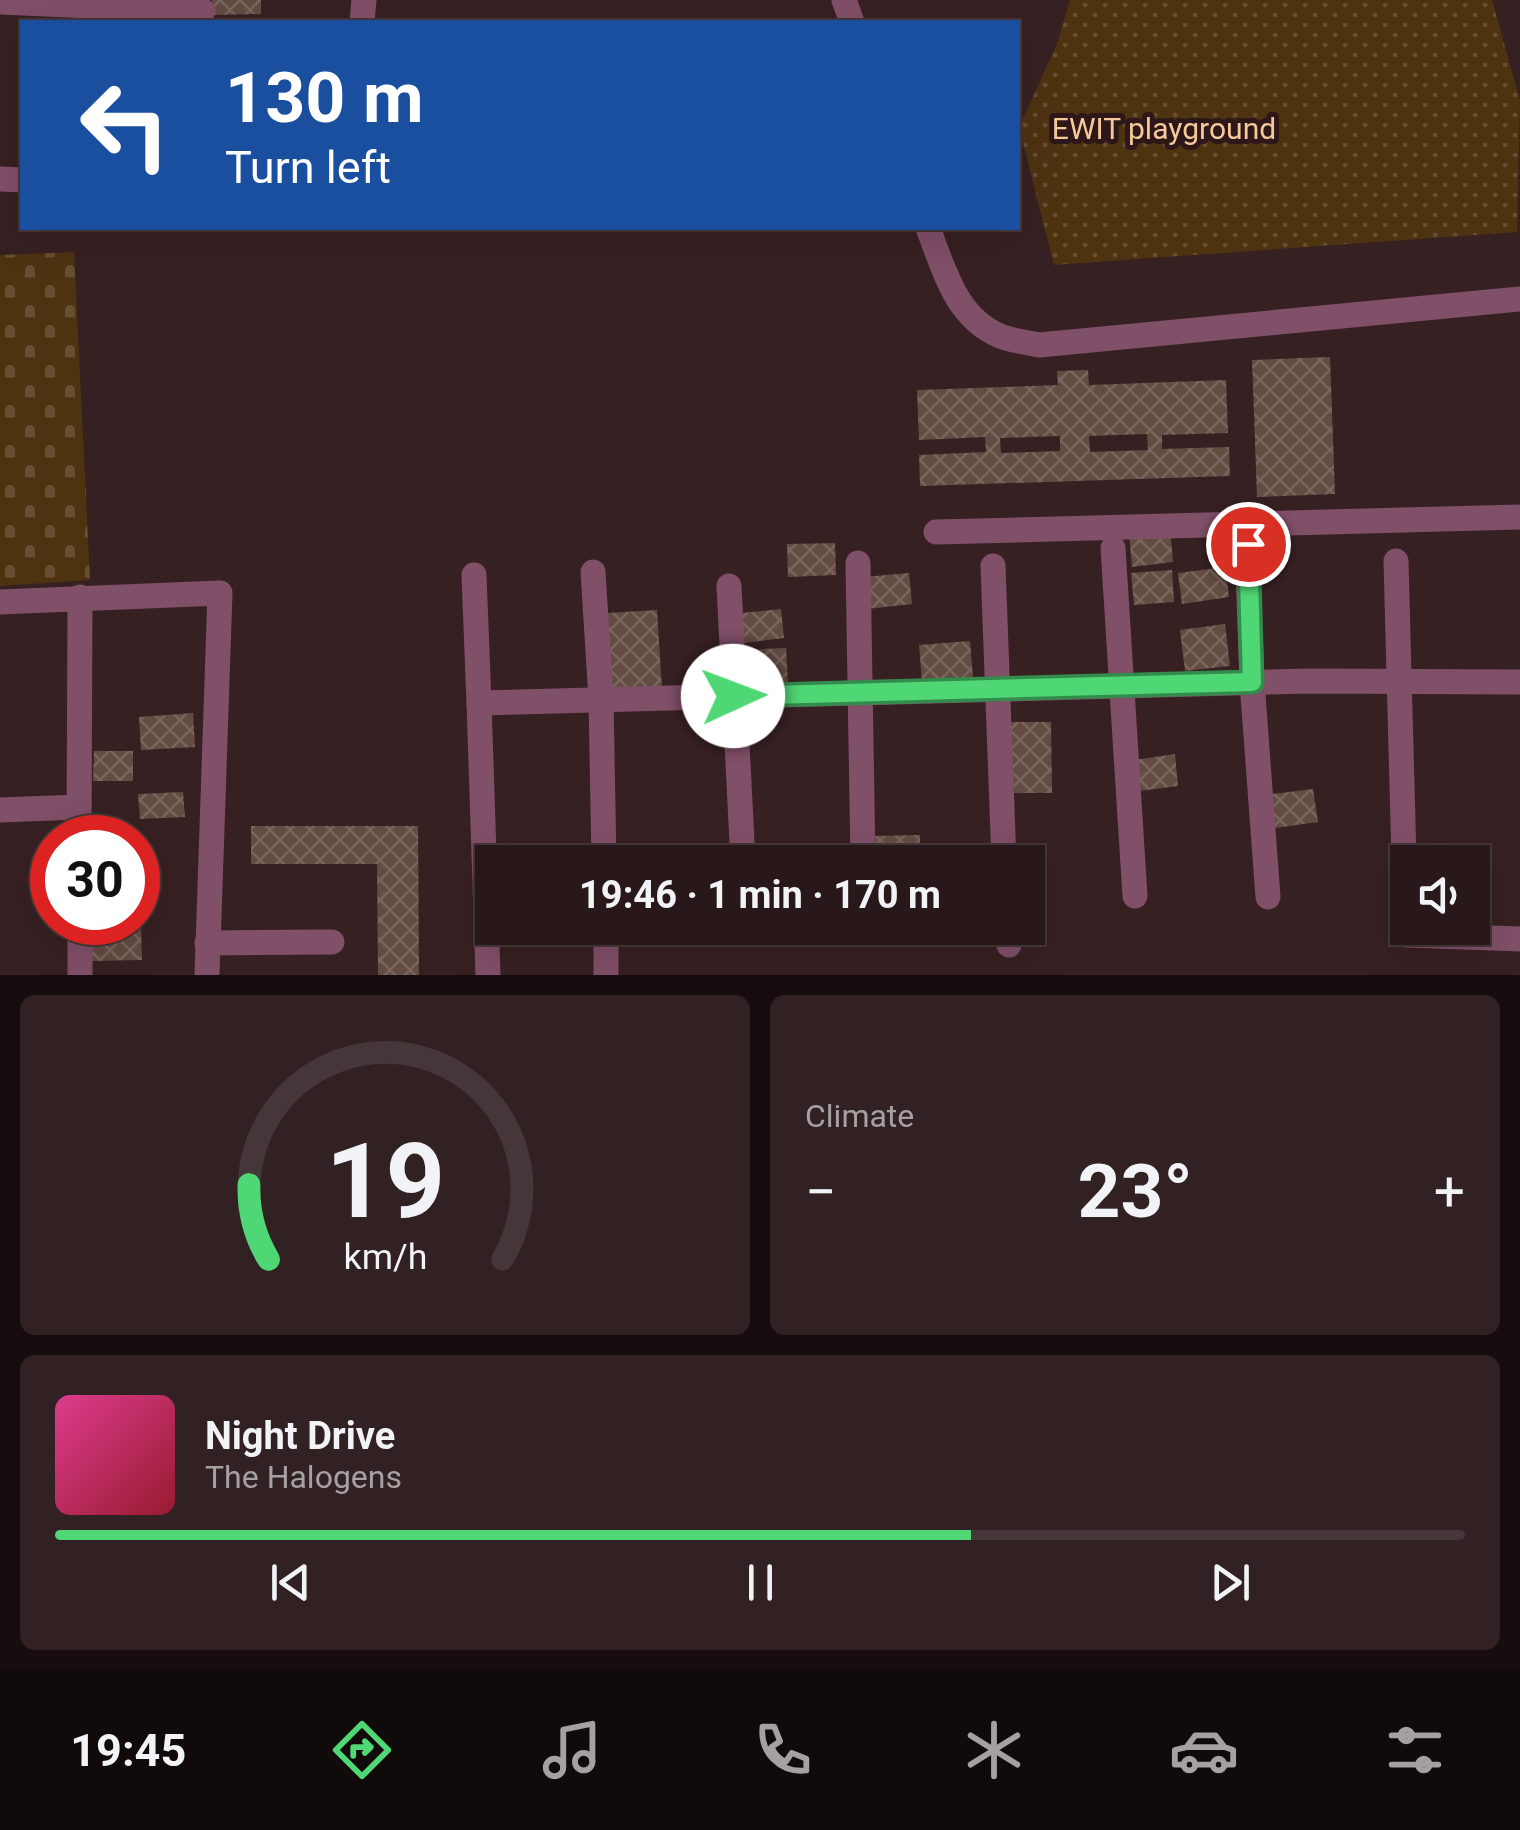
<!DOCTYPE html>
<html lang="en">
<head>
<meta charset="utf-8">
<style>
  :root { --surface:#29181a; --page:#312123; --text:#f1f3f6; --muted:#a5a0a2; --line:#453739; --accent:#4fd675 }
  body { margin:0; font-family:Roboto,sans-serif; background:var(--page); color:var(--text); height:100vh; display:flex; flex-direction:column; font-size:38px; white-space:nowrap }
  * { box-sizing:border-box; margin:0 }
  p { font-size:32px; color:var(--muted) }
  .icon { flex:none; width:55px; height:55px; fill:none; stroke:currentColor; stroke-width:2; stroke-linecap:round; stroke-linejoin:round }
  .map { position:relative; height:975px; overflow:hidden }
  .details { display:flex; flex-direction:column; gap:20px; padding:20px; background:#170d0e; flex:1 }
  .details>* { flex:none }
  .top-card { position:absolute; left:20px; top:20px; width:1000px; height:210px; border-radius:0px; box-shadow:0 10px 40px #0002,0 0 0 2px var(--line); background:#1a4fa0; color:#fff; overflow:hidden }
  .controls { position:absolute; left:1390px; top:845px; display:grid; gap:20px }
  .controls a { display:grid; place-items:center; width:100px; height:100px; border-radius:0px; background:var(--surface); box-shadow:0 10px 40px #0002,0 0 0 2px var(--line); font-size:50px }
  .speed { position:absolute; left:30px; top:815px; display:flex; gap:20px; font-size:50px; font-weight:700; text-align:center }
  .speed>* { display:grid; place-content:center; width:130px; height:130px; border-radius:50%; background:var(--surface); box-shadow:0 10px 40px #0002,0 0 0 2px var(--line); line-height:1 }
  .speed .limit { border:15px solid #d22; background:#fff; color:#111 }
  .pin { position:absolute; display:grid; place-items:center; width:85px; height:85px; color:#fff; margin:-42px; border:5px solid #fff; border-radius:50%; box-shadow:0 2px 10px #0007 }
  .me { position:absolute; width:110px; margin:-55px; rotate:88deg; stroke-linejoin:round; filter:drop-shadow(0 0 8px #0008) }
  .turn { display:flex; align-items:center; gap:35px; height:210px; padding:0 40px; font-size:45px }
  .turn .icon { width:130px; height:130px; stroke-width:2.5 }
  .turn b { display:block; font-size:70px; line-height:85px }
  .big { font-size:75px; font-weight:700; line-height:1.1 }
  .details .card { flex:1; display:flex; flex-direction:column; justify-content:center; gap:15px; min-width:0; padding:0 35px; border-radius:15px; background:var(--page) }
  .details .dial { align-items:center; gap:0 }
  .dial svg { height:260px; overflow:visible; fill:none; stroke:var(--line); stroke-width:7; stroke-linecap:round; text-anchor:middle }
  .dial text { fill:var(--text); stroke:none }
  .song { display:flex; align-items:center; gap:30px }
  .cover { width:120px; height:120px; border-radius:15px; background:linear-gradient(135deg,hsl(330 70% 55%),hsl(350 70% 35%)) }
  .played { height:10px; border-radius:5px; background:linear-gradient(90deg,var(--accent) 65%,var(--line) 65%) }
  .keys { display:flex; justify-content:space-around; direction:ltr }
  .heat { display:flex; justify-content:space-between; align-items:center; font-size:55px; direction:ltr }
  .details .tiles { flex:1; display:grid; gap:20px; grid-template-columns:1fr 1fr }
  .card:last-child { grid-column:span 2 }
  .trip { position:absolute; left:475px; top:845px; width:570px; height:100px; border-radius:0px; background:var(--surface); box-shadow:0 10px 40px #0002,0 0 0 2px var(--line); font-weight:700; line-height:100px; text-align:center }
  .dock { display:flex; height:160px; justify-content:space-around; align-items:center; background:#100a0a; color:var(--muted) }
  .dock .icon { width:70px; height:70px }
  .dock .on { color:var(--accent) }
  .dock b { font-size:45px; color:var(--text) }
  .map>svg:first-child { display:block }
  .cemetery { fill:url(#cemetery-stones) }
  .park { fill:url(#park-dots) }
  .building { fill:url(#building-cross-hatch); fill-rule:evenodd }
  .lines { fill:none; stroke-linecap:round; stroke-linejoin:round }
  .minor { stroke:#804f68; stroke-width:25 }
  .route-casing { stroke:#338b4c; stroke-width:25 }
  .route { stroke:#4fd675; stroke-width:18 }
  .labels { text-anchor:middle; stroke-width:10; stroke-linejoin:round; paint-order:stroke }
  .park-label { font-size:30px; fill:#f5c99a; stroke:#2d1719 }
</style>
</head>
<body>
<div class="map">
<svg width="1520" height="975" viewBox="0 0 1520 975">
  <defs>
    <pattern id="cemetery-stones" width="16" height="16" patternUnits="userSpaceOnUse" patternTransform="scale(2.5)"><rect width="16" height="16" fill="#4e3311"/><path d="M2 7V4a2 2 0 0 1 4 0v3zM10 15v-3a2 2 0 0 1 4 0v3z" fill="#674f33"/></pattern>
    <pattern id="park-dots" width="8" height="8" patternUnits="userSpaceOnUse" patternTransform="scale(2.5)"><rect width="8" height="8" fill="#4e3311"/><path d="M2 2h.1M6 6h.1" fill="none" stroke="#674f33" stroke-width="1.8" stroke-linecap="round"/></pattern>
    <pattern id="building-cross-hatch" width="8" height="8" patternUnits="userSpaceOnUse" patternTransform="scale(2.5)"><rect width="8" height="8" fill="#634c42"/><path d="M0 0l8 8M0 8l8-8" fill="none" stroke="#79655c"/></pattern>
  </defs>
  <rect width="100%" height="100%" fill="#372022"/>
  <!-- cemetery -->
  <path class="cemetery" d="M74 252 90 580 0 586V255Z"/>
  <!-- park -->
  <path class="park" d="M1070 0H1492L1520 101 1517 232 1054 265 1019 127 1057 44Z"/>
  <!-- building -->
  <g class="building">
    <path d="M212 0H261V14L213 15Z"/>
    <rect x="207" y="18" width="55" height="4"/>
    <path d="M1330 357 1335 494 1257 497 1252 360Z"/>
    <path d="M1088 370 1089 385 1226 380 1228 433 1162 435V449L1229 447 1230 476 920 486 919 455 986 452 985 437 919 440 917 390 1058 385 1057 371ZM1147 434 1148 450 1090 452 1089 436ZM1060 436V451L1001 453 1000 438Z"/>
    <path d="M1170 528 1173 562 1132 567 1129 533Z"/>
    <path d="M835 543 836 575 788 577 787 544Z"/>
    <path d="M1225 567 1229 597 1182 604 1178 573Z"/>
    <path d="M1172 570 1174 602 1134 605 1131 573Z"/>
    <path d="M909 573 912 604 867 609 864 577Z"/>
    <path d="M781 609 784 638 744 643 741 613Z"/>
    <path d="M657 610 662 689 611 692 607 613Z"/>
    <path d="M1225 624 1230 666 1185 671 1180 630Z"/>
    <path d="M970 641 973 678 922 682 919 645Z"/>
    <path d="M786 648 788 684 741 686 739 650Z"/>
    <path d="M193 713 195 747 141 750 139 717Z"/>
    <path d="M1003 722H1051L1052 793H1003Z"/>
    <path d="M94 751H133V781H93Z"/>
    <path d="M1175 754 1178 786 1132 792 1128 761Z"/>
    <path d="M1313 789 1318 822 1268 829 1263 795Z"/>
    <path d="M183 792 185 817 140 819 138 794Z"/>
    <path d="M251 826H418L419 975H378L377 864H251Z"/>
    <path d="M920 835V862H871V836Z"/>
    <path d="M141 926 142 960 91 961 90 928Z"/>
  </g>
  <g class="lines">
    <!-- minor -->
    <g class="minor">
      <path d="M844 0 852 22"/>
      <path d="M0 2 203 11"/>
      <path d="M362 22 364 0"/>
      <path d="M0 179 22 180"/>
      <path d="M928 228C944 269 955 317 1000 336 1012 341 1026 342 1039 345L1520 299"/>
      <path d="M936 532 1520 517"/>
      <path d="M1247 544 1252 682 1268 897"/>
      <path d="M1113 548 1135 896"/>
      <path d="M1396 561 1406 935 1520 939"/>
      <path d="M858 563 863 862"/>
      <path d="M993 566 1004 862"/>
      <path d="M593 572 601 699 604 862"/>
      <path d="M474 575 479 703"/>
      <path d="M729 586 743 862"/>
      <path d="M0 602 220 593 207 975"/>
      <path d="M0 810 79 807"/>
      <path d="M79 838 80 597"/>
      <path d="M80 922V975"/>
      <path d="M606 928V975"/>
      <path d="M1008 928 1009 945"/>
      <path d="M207 943 332 942"/>
      <path d="M488 975 479 703 1308 681 1520 682"/>
    </g>
  </g>
  <g class="lines">
    <defs>
      <path id="route" d="M733 696 1252 682 1248 544"/>
    </defs>
    <!-- route casing -->
    <use href="#route" class="route-casing"/>
    <!-- route -->
    <use href="#route" class="route"/>
  </g>
  <g class="labels">
    <!-- park labels -->
    <g class="park-label">
      <text x="1164" y="139">EWIT playground</text>
    </g>
  </g>
</svg>
<div class="controls">
<a><svg class="icon" aria-label="sound" viewBox="0 0 24 24"><path d="M4 9h4l5-4v14l-5-4H4zM17 9q2 3 0 6"/></svg></a>
</div>
<div class="speed"><div class="limit">30</div></div>
<div class="pin" style="left:1248px;top:544px;background:#d93025"><svg class="icon" aria-label="arrive" viewBox="0 0 24 24"><path d="M6 21V4h12l-3 4 3 4H6"/></svg></div>
<svg class="me" style="left:733px;top:696px" viewBox="-20 -20 40 40"><circle r="19" fill="#fff"/><path d="M0-13L10 11 0 6-10 11z" fill="#4fd675"/></svg>
<div class="trip">19:46 · 1 min · 170 m</div>
<div class="top-card">
<div class="turn"><svg class="icon" aria-label="left" viewBox="0 0 24 24"><path d="M17 20v-9H6M10 6l-5 5 5 5"/></svg><div><b>130 m</b>Turn left</div></div>
</div>
</div>
<section class="details">
<div class="tiles">
<div class="card dial"><svg viewBox="0 0 100 80">
<path d="M14 69A42 42 0 1 1 86 69"/>
<path d="M14 69A42 42 0 0 1 8 46" stroke="#4fd675"/>
<text x="50" y="56" font-size="32" font-weight="700">19</text>
<text x="50" y="72" font-size="11">km/h</text>
</svg></div>
<div class="card"><p>Climate</p>
<div class="heat"><a>−</a><b class="big">23°</b><a>+</a></div>
</div>
<div class="card">
<div class="song"><i class="cover"></i><div><b>Night Drive</b><p>The Halogens</p></div></div>
<div class="played"></div>
<div class="keys"><svg class="icon" aria-label="previous" viewBox="0 0 24 24"><path d="M18 5L8 12l10 7zM5 5v14"/></svg><svg class="icon" aria-label="pause" viewBox="0 0 24 24"><path d="M8 5v14M16 5v14"/></svg><svg class="icon" aria-label="next" viewBox="0 0 24 24"><path d="M6 5l10 7-10 7zM19 5v14"/></svg></div>
</div>
</div>
</section>
<nav class="dock">
<b>19:45</b>
<svg class="icon on" aria-label="directions" viewBox="0 0 24 24"><path d="M12 3l9 9-9 9-9-9zM9 14v-3h6M13 9l2 2-2 2"/></svg>
<svg class="icon" aria-label="music" viewBox="0 0 24 24"><path d="M9 18V5l10-2v13"/><circle cx="6" cy="18" r="3"/><circle cx="16" cy="16" r="3"/></svg>
<svg class="icon" aria-label="phone" viewBox="0 0 24 24"><path d="M5 4h4l2 5-3 2q2 4 5 5l2-3 5 2v4C11 20 4 13 5 4z"/></svg>
<svg class="icon" aria-label="climate" viewBox="0 0 24 24"><path d="M12 3v18M4 7l16 10M4 17L20 7"/></svg>
<svg class="icon" aria-label="car" viewBox="0 0 24 24"><path d="M5 17H2v-5l4-1 3-4h7l3 4 3 1v5h-3M9 17h6M6 11h13"/><circle cx="7" cy="17" r="2"/><circle cx="17" cy="17" r="2"/></svg>
<svg class="icon" aria-label="filters" viewBox="0 0 24 24"><path d="M4 7h16M4 17h16"/><circle cx="9" cy="7" r="2"/><circle cx="15" cy="17" r="2"/></svg>
</nav>
</body>
</html>
